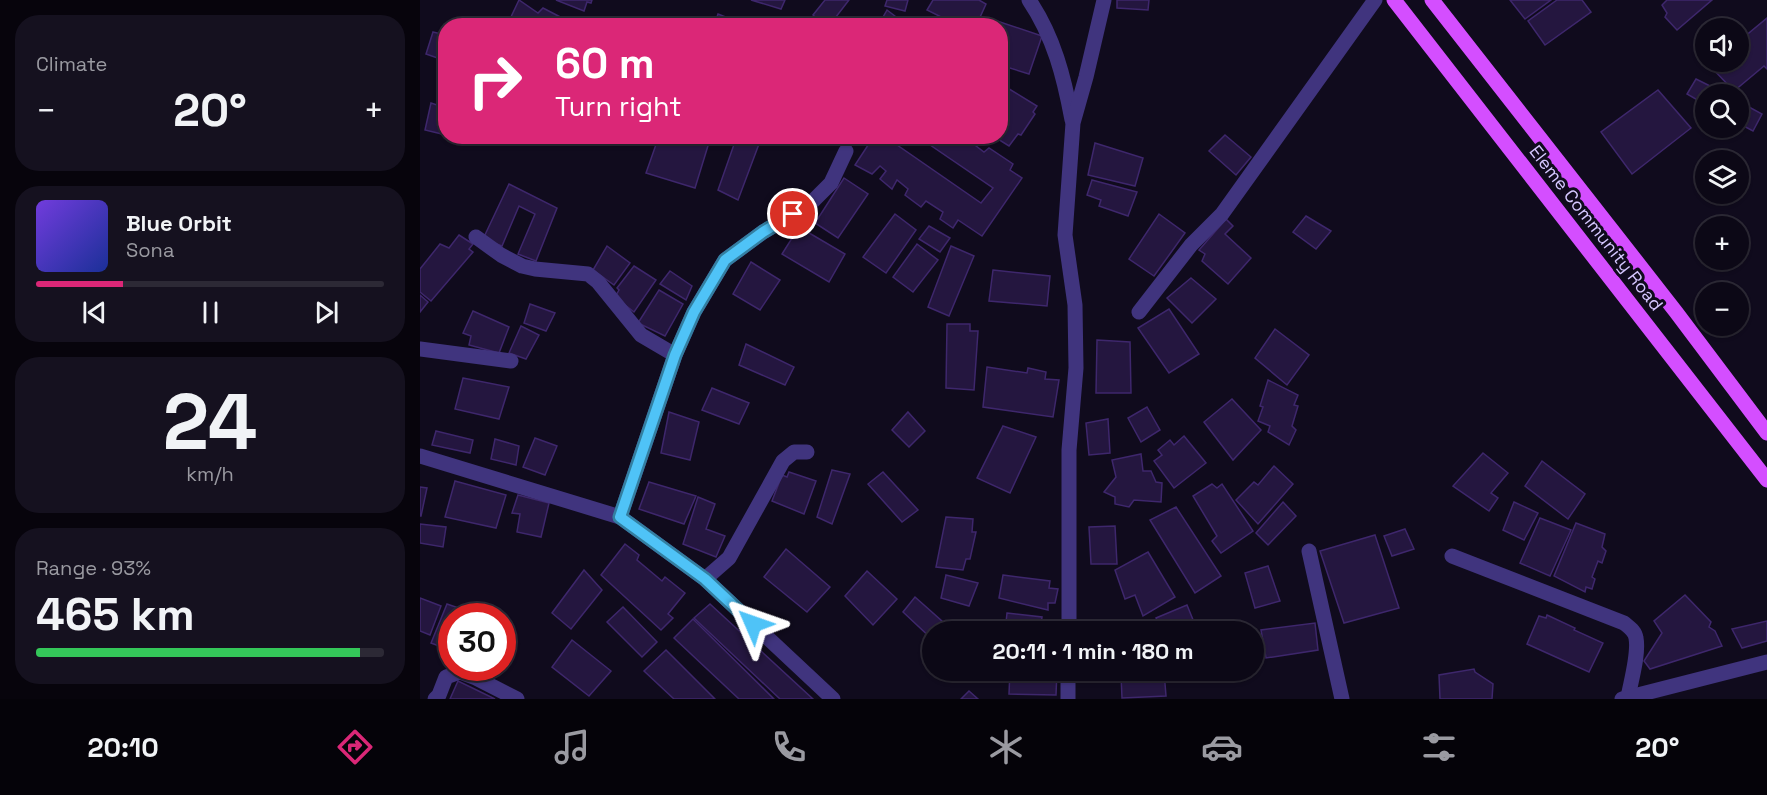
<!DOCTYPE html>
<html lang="en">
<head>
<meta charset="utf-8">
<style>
  :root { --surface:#0c0816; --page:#15111f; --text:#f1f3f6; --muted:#9a9aa1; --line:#2c2935; --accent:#db2777 }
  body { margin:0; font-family:"Space Grotesk",sans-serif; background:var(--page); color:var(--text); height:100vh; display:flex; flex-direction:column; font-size:22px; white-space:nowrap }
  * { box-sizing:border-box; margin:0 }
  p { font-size:20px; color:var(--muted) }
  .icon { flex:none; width:33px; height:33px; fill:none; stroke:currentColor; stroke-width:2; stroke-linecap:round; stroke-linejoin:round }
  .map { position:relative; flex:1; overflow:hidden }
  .details { display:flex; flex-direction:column; gap:15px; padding:15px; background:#07040c; width:420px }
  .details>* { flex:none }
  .guide { position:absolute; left:18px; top:18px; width:570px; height:126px; border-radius:24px; box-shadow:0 2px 4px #0004,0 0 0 2px var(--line); background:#db2777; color:#fff; overflow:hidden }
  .fabs { position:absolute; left:1275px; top:18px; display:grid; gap:12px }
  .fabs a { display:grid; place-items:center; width:54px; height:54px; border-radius:50%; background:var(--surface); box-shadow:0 2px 4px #0004,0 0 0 2px var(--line); font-size:30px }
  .speed { position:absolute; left:18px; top:603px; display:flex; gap:12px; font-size:30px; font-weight:700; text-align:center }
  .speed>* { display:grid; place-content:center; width:78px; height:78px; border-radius:50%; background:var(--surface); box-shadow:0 2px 4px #0004,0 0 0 2px var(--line); line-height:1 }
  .speed .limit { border:9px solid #d22; background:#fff; color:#111 }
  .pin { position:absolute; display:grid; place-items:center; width:51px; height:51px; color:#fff; margin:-26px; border:3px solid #fff; border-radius:50%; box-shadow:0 2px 6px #0007 }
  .me { position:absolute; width:66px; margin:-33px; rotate:313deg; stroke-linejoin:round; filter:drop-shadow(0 0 4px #0008) }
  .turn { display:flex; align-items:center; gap:21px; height:126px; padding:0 18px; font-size:27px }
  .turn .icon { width:78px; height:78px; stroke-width:2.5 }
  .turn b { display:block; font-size:42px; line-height:51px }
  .big { font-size:45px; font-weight:600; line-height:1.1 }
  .details .card { flex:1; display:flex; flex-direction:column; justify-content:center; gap:9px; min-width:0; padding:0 21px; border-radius:24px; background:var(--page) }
  .details .dial { align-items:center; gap:0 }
  .dial b { font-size:78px; line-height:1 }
  .song { display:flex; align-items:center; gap:18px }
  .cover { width:72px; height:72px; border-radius:9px; background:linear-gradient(135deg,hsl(260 70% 55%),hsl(230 70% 35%)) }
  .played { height:6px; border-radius:3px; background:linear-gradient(90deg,var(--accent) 25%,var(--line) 25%) }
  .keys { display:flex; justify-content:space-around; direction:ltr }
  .heat { display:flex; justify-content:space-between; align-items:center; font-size:33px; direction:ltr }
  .charge { height:9px; border-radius:4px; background:linear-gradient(90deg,#34c759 93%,var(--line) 0) }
  .trip { position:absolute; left:502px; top:621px; width:342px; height:60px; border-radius:30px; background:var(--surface); box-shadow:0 2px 4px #0004,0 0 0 2px var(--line); font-weight:600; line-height:60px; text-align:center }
  .tabs { display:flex; height:96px; justify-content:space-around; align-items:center; background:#050309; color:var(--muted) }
  .tabs .icon { width:42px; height:42px }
  .tabs .on { color:var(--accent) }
  .tabs b { font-size:27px; color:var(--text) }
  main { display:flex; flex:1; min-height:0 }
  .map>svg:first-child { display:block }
  .building { fill:#24163f; stroke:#3e276c; stroke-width:1.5 }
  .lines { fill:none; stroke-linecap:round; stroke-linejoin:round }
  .street { stroke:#40347e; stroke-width:15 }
  .primary { stroke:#d44eff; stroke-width:15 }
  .route-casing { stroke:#337fa1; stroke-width:15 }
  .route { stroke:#4fc3f7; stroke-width:10 }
  .labels { text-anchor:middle; stroke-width:6; stroke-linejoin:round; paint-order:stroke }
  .street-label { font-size:18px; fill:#d5c7ff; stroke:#100b1d }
</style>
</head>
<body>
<main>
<section class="details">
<div class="card"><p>Climate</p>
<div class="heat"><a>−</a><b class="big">20°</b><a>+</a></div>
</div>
<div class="card">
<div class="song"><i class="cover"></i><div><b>Blue Orbit</b><p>Sona</p></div></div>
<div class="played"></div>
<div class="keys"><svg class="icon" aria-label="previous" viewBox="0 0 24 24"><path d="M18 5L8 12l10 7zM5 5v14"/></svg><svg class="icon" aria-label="pause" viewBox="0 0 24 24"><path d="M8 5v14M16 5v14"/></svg><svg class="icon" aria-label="next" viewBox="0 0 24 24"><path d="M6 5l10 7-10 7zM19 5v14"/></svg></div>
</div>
<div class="card dial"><b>24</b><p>km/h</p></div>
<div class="card"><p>Range · 93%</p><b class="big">465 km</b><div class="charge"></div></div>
</section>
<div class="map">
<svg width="1347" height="699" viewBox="0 0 1347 699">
  <rect width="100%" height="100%" fill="#100b1d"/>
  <!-- building -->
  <g class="building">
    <path d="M99 0 118 13 123 8 148 21 147 26H101L90 19Z"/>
    <path d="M136 0H172L171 3 167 2 164 11Z"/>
    <path d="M331 0H365L361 9Z"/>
    <path d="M405 0H429L409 26H405L393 15Z"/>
    <path d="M467 0H488L485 11 465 6Z"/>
    <path d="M513 0H559L566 4 556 26H539L507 10Z"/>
    <path d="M697 0H729L728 10 697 8Z"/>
    <path d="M1090 0H1131L1105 19Z"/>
    <path d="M1137 0H1162L1171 12 1125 45 1108 21Z"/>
    <path d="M1247 0H1292L1257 30 1245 17 1247 13 1242 5Z"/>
    <path d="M467 10 488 26H458Z"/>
    <path d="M298 14 313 20 311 26H294Z"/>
    <path d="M1347 18V69L1344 66 1314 91 1291 67 1297 62H1318V42Z"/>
    <path d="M577 21 622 36 609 74 580 65V26H575Z"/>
    <path d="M13 32 26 35V61L6 54Z"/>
    <path d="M1276 79 1306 94H1286V105L1267 94Z"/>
    <path d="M586 87 617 106 613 112 615 114 601 135 598 134 589 146 573 136H580V94Z"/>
    <path d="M1238 90 1271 128 1212 174 1181 132Z"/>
    <path d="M1318 101 1342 114 1333 131 1318 123Z"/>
    <path d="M11 103 26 108V135L5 130Z"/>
    <path d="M805 135 831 157 816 175 789 151Z"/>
    <path d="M239 136H291L275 188 226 173Z"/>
    <path d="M317 136H342L318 200 298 190Z"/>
    <path d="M454 136H464L561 203 573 188 497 136H554L551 142 564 152 569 148 593 164 590 170 602 178 562 236 538 220 533 228 520 219 523 212 506 201 501 207 485 195 488 189 477 180 472 189 460 179 466 171 460 166 452 174 435 165Z"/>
    <path d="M675 143 723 158 715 186 668 175Z"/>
    <path d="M424 178 448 194 418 238 395 223Z"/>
    <path d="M672 180 717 192 708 216 679 206 681 200 667 195Z"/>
    <path d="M89 184 137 208 116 261 98 254 115 214 99 206 82 246 63 239Z"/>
    <path d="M475 214 496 230 466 273 443 257Z"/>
    <path d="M739 214 765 233 734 276 709 259Z"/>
    <path d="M886 216 911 231 896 249 873 232Z"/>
    <path d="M806 219 813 226 805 234 831 258 808 284 782 261 785 254 779 250Z"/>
    <path d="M509 226 530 238 520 252 499 239Z"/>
    <path d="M379 227 425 254 409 282 362 254Z"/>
    <path d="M39 235 53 244 49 249 53 252 11 301 0 292V269L20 244 29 248Z"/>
    <path d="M497 244 518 260 493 292 473 277Z"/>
    <path d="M187 246 210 263 194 285 173 270Z"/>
    <path d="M531 246 554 256 529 316 508 307Z"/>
    <path d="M331 262 360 280 340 310 313 294Z"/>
    <path d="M214 266 236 280 214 312 195 297 199 290 197 288Z"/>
    <path d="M573 270 630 276 627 306 569 301Z"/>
    <path d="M250 271 272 286 266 300 240 284Z"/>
    <path d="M771 278 796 299 772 323 747 298Z"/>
    <path d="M239 290 263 304 245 336 218 323Z"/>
    <path d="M0 295 8 302 0 312Z"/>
    <path d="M110 304 135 313 126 331 104 323Z"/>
    <path d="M749 309 779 354 749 373 718 328Z"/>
    <path d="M53 311 89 327 79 353 49 345 51 336 43 333Z"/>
    <path d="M527 324H550V331H558L554 390 526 388Z"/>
    <path d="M101 326 119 335 106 359 89 353Z"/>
    <path d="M855 329 889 355 867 385 835 358Z"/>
    <path d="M677 340 710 342 711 393H676Z"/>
    <path d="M326 344 374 367 365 385 319 365Z"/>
    <path d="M567 367 607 373 608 368 626 372 625 379 639 380 633 417 563 407Z"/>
    <path d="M43 378 89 387 79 419 35 409Z"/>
    <path d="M848 380 878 395 874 405 878 406 872 426 876 430 869 445 848 432 850 426 838 421 843 407 840 406Z"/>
    <path d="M292 388 329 403 319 424 282 410Z"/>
    <path d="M812 399 841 430 813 460 784 422Z"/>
    <path d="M727 407 740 430 721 442 708 418Z"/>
    <path d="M249 412 279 422 270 460 241 453Z"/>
    <path d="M488 412 505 431 489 447 472 430Z"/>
    <path d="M688 419 690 453 669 455 666 423Z"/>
    <path d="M583 426 616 437 590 493 557 478Z"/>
    <path d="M16 431 53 440 50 453 12 445Z"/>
    <path d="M764 436 786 463 754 488 734 461 742 455 738 450 750 440 754 445Z"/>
    <path d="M115 438 137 446 125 475 103 467Z"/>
    <path d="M75 439 99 446 96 465 71 459Z"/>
    <path d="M1063 453 1088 473 1071 493 1078 498 1069 511 1033 486Z"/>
    <path d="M721 454 723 471H731L736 482 742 483 741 502 714 500 709 507 695 504V497L684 492 696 477 692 460Z"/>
    <path d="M1122 461 1165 494 1148 519 1105 486Z"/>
    <path d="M854 466 873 484 838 524 816 500 834 482 838 485Z"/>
    <path d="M412 470 430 474 412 524 397 517Z"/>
    <path d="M369 472 396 481 384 514 352 501 362 475 367 477Z"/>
    <path d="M463 472 498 510 482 522 448 484Z"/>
    <path d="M35 481 86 495 76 528 25 517Z"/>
    <path d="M229 482 276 496 264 524 219 509Z"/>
    <path d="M792 484 797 488 802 484 833 531 801 553 792 541 797 536 773 496Z"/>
    <path d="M0 487 7 488 1 516H0Z"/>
    <path d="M98 495 129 503 121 537 97 532 100 514 92 513Z"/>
    <path d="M278 497 295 504 286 529 305 536 296 557 263 544Z"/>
    <path d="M863 502 876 516 848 545 836 533Z"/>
    <path d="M1094 502 1118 513 1104 540 1083 530Z"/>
    <path d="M756 507 801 576 775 593 730 520Z"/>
    <path d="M526 517 553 519 552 532H556L550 559H546L543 570 516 567Z"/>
    <path d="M1120 518 1151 530 1130 576 1100 563Z"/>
    <path d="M1156 523 1185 534 1182 547 1186 551 1182 563 1178 561 1172 577 1175 579 1172 589 1166 587 1165 592 1134 576Z"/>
    <path d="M0 524 26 527 23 547 0 543Z"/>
    <path d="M695 526 697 564H671L669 527Z"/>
    <path d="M985 529 994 549 972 556 964 536Z"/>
    <path d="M955 535 979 608 924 623 900 551Z"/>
    <path d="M205 544 219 555 217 560 242 581 245 577 265 593 248 614 253 618 241 630 181 575Z"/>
    <path d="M366 549 410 587 387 612 344 577Z"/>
    <path d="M728 552 755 597 723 616 715 595 705 599 695 570Z"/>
    <path d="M848 566 860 601 835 608 825 573Z"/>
    <path d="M164 570 182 590 151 629 132 613Z"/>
    <path d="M447 571 477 599 453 625 425 596Z"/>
    <path d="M526 575 558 583 549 606 521 598Z"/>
    <path d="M583 575 630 581 629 588 638 589 635 603H628V610L579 598Z"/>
    <path d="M1265 595 1291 622 1289 627 1295 631 1302 646 1230 669 1224 661 1242 633 1234 621Z"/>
    <path d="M495 597 532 630 531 632H513V640L483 612Z"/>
    <path d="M0 598 21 606 10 635 0 631Z"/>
    <path d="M27 604 56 614 54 616H32V651L11 643Z"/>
    <path d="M290 604 393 699H360L274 618Z"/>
    <path d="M767 605 778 632H742L736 618Z"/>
    <path d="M203 607 237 642 222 657 187 622Z"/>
    <path d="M587 613 622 617 620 632H585Z"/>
    <path d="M1127 615 1155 628 1154 630 1183 643 1169 672 1107 644 1119 616 1126 618Z"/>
    <path d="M273 619 354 699H319L254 638Z"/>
    <path d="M1347 621V641L1322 648 1312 629Z"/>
    <path d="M895 623 898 650 846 658 841 630Z"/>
    <path d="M152 640 191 671 169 696 132 667Z"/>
    <path d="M246 650 295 699H254L224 671Z"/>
    <path d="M1054 669 1055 672 1073 684 1072 699H1020L1019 675Z"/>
    <path d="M590 670H637L636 695 589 694Z"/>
    <path d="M744 671 746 696 702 698 701 675Z"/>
    <path d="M38 681 75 699H30Z"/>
    <path d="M549 691 558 699H541Z"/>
  </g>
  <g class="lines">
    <!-- street -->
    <g class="street">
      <path d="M609 0C634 37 644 77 652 120"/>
      <path d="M56 237 81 255 102 266 115 269 168 274 178 282 221 335 255 355"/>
      <path d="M719 312 771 245 802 214 955 0"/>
      <path d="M0 349 91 361"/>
      <path d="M0 456 200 517 285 579 413 699"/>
      <path d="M200 517 255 355 274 312 305 260 343 232 388 206 411 183 426 151"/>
      <path d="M889 551 922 699"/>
      <path d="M1032 556 1204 623C1210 628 1215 631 1216 638 1219 654 1211 681 1208 697"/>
      <path d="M285 579 309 558 363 461 374 452H387"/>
      <path d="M649 632V450L656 368 655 305 645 235 653 123 666 77 684 0"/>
      <path d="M15 699 19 695 26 677 40 672 56 678 97 699"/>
      <path d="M648 699V670"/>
      <path d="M1202 699 1347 662"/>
    </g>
    <!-- primary -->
    <g class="primary">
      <path d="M974 0 1347 480"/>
      <path d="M1012 0 1256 312 1347 433"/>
    </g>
  </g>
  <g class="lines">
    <defs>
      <path id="route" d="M333 624 285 579 200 517 255 355 274 312 305 260 343 232 373 214"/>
    </defs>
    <!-- route casing -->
    <use href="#route" class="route-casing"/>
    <!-- route -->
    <use href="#route" class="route"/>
  </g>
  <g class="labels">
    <!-- street labels -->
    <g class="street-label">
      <text transform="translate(1176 228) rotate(52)" y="6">Eleme Community Road</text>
    </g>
  </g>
</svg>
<div class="fabs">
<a><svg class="icon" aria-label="sound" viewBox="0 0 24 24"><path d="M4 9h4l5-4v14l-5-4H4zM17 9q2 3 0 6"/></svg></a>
<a><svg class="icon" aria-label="search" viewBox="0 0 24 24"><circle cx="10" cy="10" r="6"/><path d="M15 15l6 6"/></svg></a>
<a><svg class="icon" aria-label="layers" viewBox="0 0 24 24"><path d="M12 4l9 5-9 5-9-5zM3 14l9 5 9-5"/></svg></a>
<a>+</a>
<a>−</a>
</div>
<div class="speed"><div class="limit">30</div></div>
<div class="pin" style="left:373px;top:214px;background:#d93025"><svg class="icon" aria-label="arrive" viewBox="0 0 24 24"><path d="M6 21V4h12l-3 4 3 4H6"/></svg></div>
<svg class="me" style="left:333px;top:624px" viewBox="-20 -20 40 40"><path d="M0-17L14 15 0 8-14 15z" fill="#4fc3f7" stroke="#fff" stroke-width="4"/></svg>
<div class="trip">20:11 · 1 min · 180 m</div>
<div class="guide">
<div class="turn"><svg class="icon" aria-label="right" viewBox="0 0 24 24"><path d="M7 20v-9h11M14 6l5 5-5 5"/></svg><div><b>60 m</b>Turn right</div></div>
</div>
</div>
</main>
<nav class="tabs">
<b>20:10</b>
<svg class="icon on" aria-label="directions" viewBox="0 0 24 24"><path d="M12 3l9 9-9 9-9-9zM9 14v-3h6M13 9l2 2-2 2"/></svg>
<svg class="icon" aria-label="music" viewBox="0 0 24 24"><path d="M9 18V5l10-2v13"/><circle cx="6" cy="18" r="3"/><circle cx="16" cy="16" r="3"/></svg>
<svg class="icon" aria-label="phone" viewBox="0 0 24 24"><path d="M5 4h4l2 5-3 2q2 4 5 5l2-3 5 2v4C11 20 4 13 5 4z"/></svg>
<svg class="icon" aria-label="climate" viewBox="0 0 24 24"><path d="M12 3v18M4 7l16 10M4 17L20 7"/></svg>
<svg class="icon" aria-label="car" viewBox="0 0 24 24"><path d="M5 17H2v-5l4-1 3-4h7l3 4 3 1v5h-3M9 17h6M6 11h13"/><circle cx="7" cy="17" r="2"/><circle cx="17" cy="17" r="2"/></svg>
<svg class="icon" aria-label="filters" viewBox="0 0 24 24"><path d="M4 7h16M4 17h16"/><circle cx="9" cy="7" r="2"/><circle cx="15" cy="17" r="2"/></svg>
<b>20°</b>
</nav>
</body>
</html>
